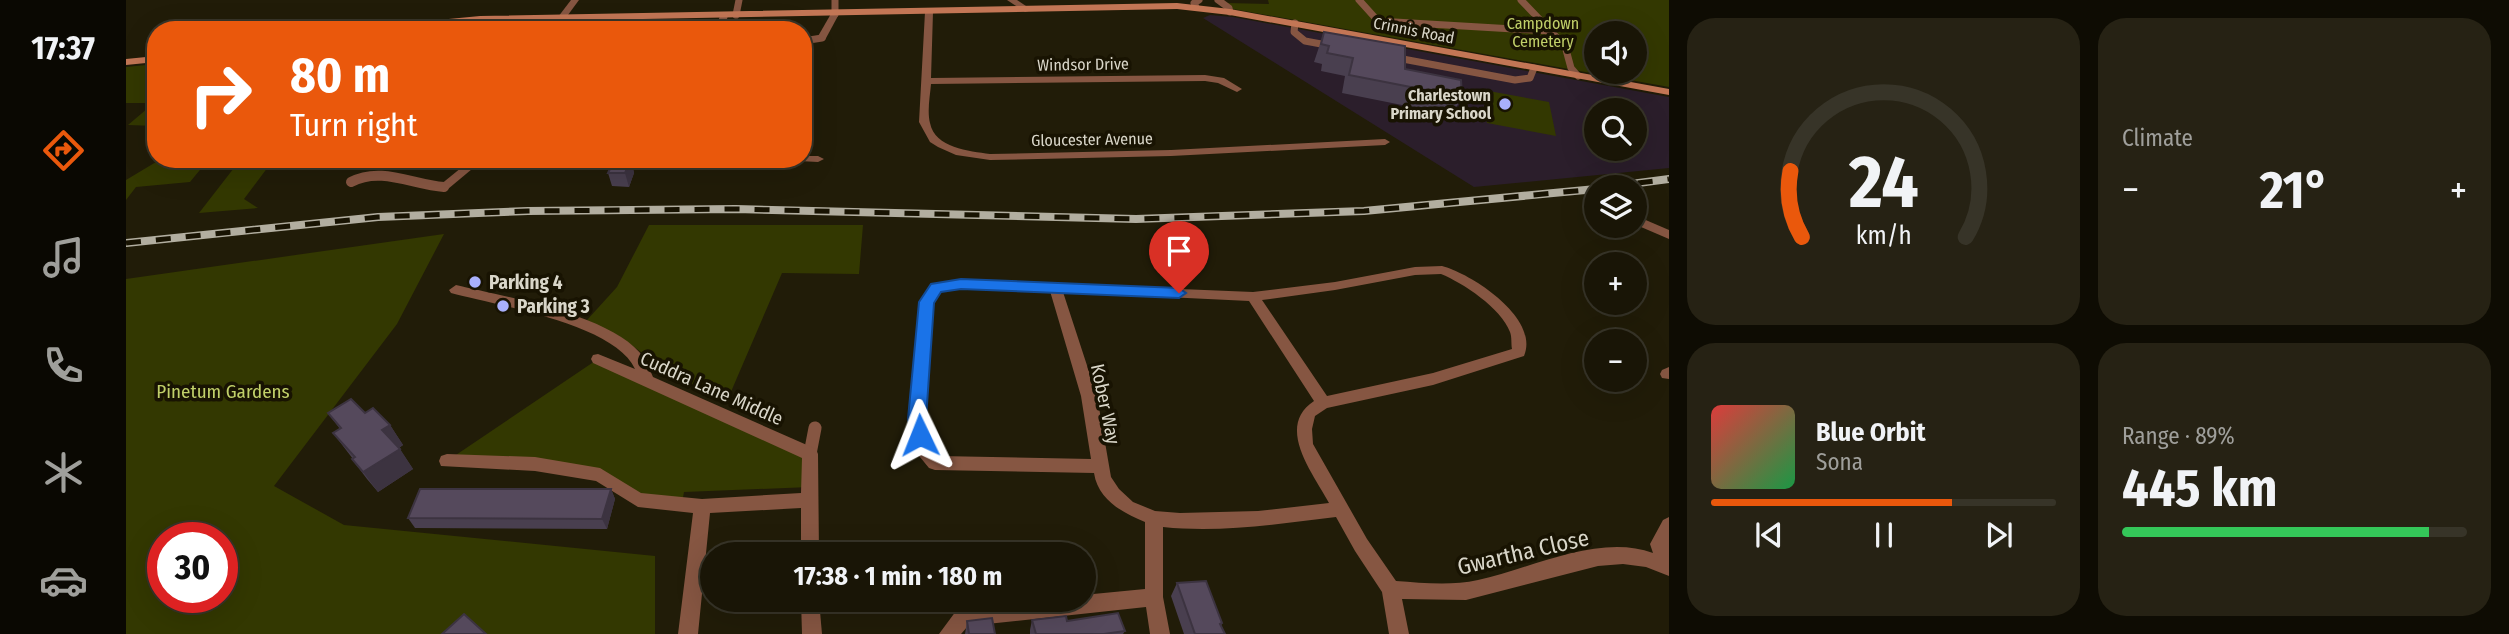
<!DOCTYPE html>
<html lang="en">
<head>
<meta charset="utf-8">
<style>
  :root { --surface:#191506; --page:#262214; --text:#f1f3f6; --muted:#9f9f9b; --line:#373428; --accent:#ea580c }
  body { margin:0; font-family:"Fira Sans Condensed",sans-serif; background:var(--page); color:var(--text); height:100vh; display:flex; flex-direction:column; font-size:26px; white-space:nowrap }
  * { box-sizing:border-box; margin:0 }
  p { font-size:23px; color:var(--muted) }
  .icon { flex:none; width:38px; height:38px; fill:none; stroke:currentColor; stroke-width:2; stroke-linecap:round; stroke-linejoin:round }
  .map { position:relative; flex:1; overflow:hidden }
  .drawer { display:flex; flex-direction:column; gap:18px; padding:18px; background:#0e0c03; width:840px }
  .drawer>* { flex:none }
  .banner { position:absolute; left:21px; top:21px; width:665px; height:147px; border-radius:28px; box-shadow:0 7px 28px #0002,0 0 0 2px var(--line); background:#ea580c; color:#fff; overflow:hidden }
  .buttons { position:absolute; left:1458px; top:21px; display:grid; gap:14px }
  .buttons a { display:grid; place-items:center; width:63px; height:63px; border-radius:50%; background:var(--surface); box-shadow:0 7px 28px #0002,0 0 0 2px var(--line); font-size:35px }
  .speed { position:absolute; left:21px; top:522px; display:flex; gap:14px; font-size:35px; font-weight:700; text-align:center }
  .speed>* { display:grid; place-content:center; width:91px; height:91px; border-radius:50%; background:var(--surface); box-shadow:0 7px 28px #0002,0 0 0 2px var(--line); line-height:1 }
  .speed .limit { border:10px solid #d22; background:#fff; color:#111 }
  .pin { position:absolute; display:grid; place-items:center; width:60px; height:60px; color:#fff; margin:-72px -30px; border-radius:50% 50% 50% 0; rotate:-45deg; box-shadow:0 0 7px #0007 }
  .pin .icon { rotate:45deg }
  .me { position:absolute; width:77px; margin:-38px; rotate:358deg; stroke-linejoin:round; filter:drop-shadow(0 0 5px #0008) }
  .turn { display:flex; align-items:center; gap:24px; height:147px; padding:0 28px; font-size:32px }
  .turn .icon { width:91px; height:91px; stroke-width:2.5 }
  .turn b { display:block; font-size:49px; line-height:60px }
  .big { font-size:52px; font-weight:700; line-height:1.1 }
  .drawer .card { flex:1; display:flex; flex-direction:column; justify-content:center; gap:10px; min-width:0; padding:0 24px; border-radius:28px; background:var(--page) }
  .drawer .dial { align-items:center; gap:0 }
  .dial svg { height:182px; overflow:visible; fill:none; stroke:var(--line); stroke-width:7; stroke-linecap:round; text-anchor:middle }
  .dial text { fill:var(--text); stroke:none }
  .song { display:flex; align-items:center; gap:21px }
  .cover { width:84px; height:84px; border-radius:10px; background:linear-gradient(135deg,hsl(0 70% 55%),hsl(140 70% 35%)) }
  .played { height:7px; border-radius:4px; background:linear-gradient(90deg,var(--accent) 70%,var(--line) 70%) }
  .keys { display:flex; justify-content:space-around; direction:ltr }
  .heat { display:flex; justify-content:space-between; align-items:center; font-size:38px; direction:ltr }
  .charge { height:10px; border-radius:5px; background:linear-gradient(90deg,#34c759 89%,var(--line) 0) }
  .drawer .tiles { flex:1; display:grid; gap:18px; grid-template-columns:repeat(2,1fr) }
  .trip { position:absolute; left:574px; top:542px; width:396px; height:70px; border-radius:35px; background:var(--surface); box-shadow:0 7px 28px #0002,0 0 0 2px var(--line); font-weight:700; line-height:70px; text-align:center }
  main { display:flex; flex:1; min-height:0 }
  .dock { display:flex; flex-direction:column; width:126px; justify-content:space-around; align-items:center; background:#0a0802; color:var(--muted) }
  .dock .icon { width:49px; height:49px }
  .dock .selected { color:var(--accent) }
  .dock b { font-size:32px; color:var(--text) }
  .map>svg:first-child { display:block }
  .education { fill:#2b1e2b; fill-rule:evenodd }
  .green { fill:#333801; fill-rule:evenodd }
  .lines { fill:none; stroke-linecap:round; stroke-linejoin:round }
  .lane-far2 { stroke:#865642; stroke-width:7 }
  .lane-far1 { stroke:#865642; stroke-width:10 }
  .lane { stroke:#865642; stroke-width:13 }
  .street { fill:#865642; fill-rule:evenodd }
  .secondary { fill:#c37655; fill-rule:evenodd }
  .rail-casing { stroke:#b2aea0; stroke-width:8 }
  .rail { stroke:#181302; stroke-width:5; stroke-dasharray:15; stroke-linecap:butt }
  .wall { fill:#493f4f }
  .shaded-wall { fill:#3c3340 }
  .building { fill:#55495c; stroke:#3c3340; stroke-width:2 }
  .route { fill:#1a73e8; stroke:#114b97; stroke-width:2 }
  .poi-dot { fill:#a9b0fc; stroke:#181302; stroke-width:2.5 }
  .labels { text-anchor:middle; stroke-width:7; stroke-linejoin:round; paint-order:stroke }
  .far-park-label { font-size:16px; fill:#c1d069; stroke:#181302 }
  .far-street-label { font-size:16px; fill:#d9d6c9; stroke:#181302 }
  .far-poi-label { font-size:16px; font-weight:bold; fill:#d9d6c9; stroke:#181302; text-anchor:end }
  .poi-label { font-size:19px; font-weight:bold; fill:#d9d6c9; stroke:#181302; text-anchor:start }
  .street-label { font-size:19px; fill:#d9d6c9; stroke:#181302 }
  .park-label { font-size:19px; fill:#c1d069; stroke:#181302 }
  .near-street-label { font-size:23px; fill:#d9d6c9; stroke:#181302 }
</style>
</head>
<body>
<main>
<nav class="dock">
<b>17:37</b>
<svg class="icon selected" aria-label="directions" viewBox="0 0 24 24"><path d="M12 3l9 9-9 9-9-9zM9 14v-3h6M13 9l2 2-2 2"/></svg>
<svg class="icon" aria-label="music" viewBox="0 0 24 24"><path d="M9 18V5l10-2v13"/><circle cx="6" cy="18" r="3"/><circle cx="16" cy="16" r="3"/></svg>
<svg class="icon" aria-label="phone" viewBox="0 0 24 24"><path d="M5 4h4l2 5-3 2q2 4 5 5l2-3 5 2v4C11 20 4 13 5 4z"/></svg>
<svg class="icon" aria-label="climate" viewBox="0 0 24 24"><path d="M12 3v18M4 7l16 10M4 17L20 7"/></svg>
<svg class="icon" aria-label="car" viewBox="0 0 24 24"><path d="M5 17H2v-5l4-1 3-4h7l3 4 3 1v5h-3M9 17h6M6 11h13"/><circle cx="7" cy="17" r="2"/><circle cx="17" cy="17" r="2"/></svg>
</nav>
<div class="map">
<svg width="1543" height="634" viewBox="0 0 1543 634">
  <rect width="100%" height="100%" fill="#211c08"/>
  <!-- education -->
  <path class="education" d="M1084 15 1107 17 1543 97V168L1348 187 1077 18ZM1470 110H1508V149H1470Z"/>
  <!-- green -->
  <g class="green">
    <path d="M1142 0H1543V87L1107 9 1100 3 1143 4ZM1470 33H1508V72H1470Z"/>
    <path d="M30 64V126L2 125 28 103H0V67Z"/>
    <path d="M1357 90 1423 102 1430 136 1361 123Z"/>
    <path d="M35 159H165L142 167 118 199 132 208 73 213 111 164 78 165 64 182 10 187 0 200V180Z"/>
    <path d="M523 225H737L733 274 656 273 601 401 545 374 493 336 461 320 491 287Z"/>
    <path d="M318 234 271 324 148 486 218 525 529 556V634H0V279ZM37 537H96V597H37Z"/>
    <path d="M472 359 684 454V487L558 492 556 503 512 500 474 475 321 461Z"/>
  </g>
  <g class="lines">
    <!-- lane-far2 -->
    <g class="lane-far2">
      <path d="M709 0V14"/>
      <path d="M1092 0 1103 8 1104 12"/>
      <path d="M1233 0 1252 21 1423 31"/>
      <path d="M1395 0 1439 46 1445 68 1452 76"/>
      <path d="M1070 7 1068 3 1073 0"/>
      <path d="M610 15 613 0"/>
      <path d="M1169 23 1168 32 1179 41 1206 46"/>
      <path d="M677 41 696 38"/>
      <path d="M1266 57 1389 80 1404 78 1408 68"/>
    </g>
    <!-- lane-far1 -->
    <path class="lane-far1" d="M225 182C255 166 287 185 318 187"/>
    <!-- lane -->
    <path class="lane" d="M684 454 689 428"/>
    <!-- street -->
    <g class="street">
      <path d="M445 0H453L439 19H433L432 17Z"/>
      <path d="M881 0H891L906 10 899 12Z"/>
      <path d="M803 9 807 12 805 78 1079 75 1098 78 1116 89 1111 92 1092 83 1079 81 805 84C804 96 801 111 804 123 809 148 843 151 864 154L1045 150 1259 139 1264 142 1259 145 1045 156 864 160 830 155 812 147 804 142 793 122 799 12Z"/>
      <path d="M706 12 713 14 699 40H693L691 38Z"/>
      <path d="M595 14 602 16 597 30H588Z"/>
      <path d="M474 15 481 17 472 30H463Z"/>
      <path d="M351 17 358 19 352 30H343Z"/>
      <path d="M677 156H692L698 159 692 162 673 161 672 159H677Z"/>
      <path d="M346 159H358L322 189H314V185Z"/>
      <path d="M1508 215 1543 230V239L1508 224Z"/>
      <path d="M1316 266C1346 274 1414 318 1398 356L1307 385 1201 408 1189 416 1186 429 1187 444 1241 539 1270 581C1297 583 1325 586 1352 580 1404 569 1473 533 1527 553L1524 544 1537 520 1543 517V576L1520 567 1497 564 1472 566 1340 600 1276 599 1283 634H1263L1256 592 1229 551 1210 517C1153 524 1094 533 1037 527V597L1044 634H1024L1020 607 842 626 835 634H813L830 611 837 608 911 600H957V595L1019 589V522C997 513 972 500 968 473L809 470 803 468 789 451 783 419 793 302 805 285 835 280 1127 292 1209 282 1289 267ZM1315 274C1337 283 1375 308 1384 332 1386 337 1385 344 1386 349L1307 373 1201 396 1136 300 1209 290 1289 275ZM835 288 924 291 955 396 965 459 813 456 805 448 799 419 807 302 814 292ZM937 292 1123 301 1188 401C1149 427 1187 473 1203 503L1132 511 1054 513 1029 511 1007 502 993 489 985 477 971 396Z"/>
      <path d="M330 285C379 297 489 315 518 358 522 364 524 371 527 377L690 449 692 454 693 555H675V508L584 513 572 634H552L567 513 512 507 470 481 409 471 315 466 313 461 315 456 321 454 409 457 474 468 515 493 576 499 675 493 676 458 467 363 465 359 467 355 472 354 509 369C489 324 369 305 325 293L323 290Z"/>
      <path d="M1543 367V379L1536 378 1534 374 1536 370Z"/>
      <path d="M675 600H693L696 634H676Z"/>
    </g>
    <!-- secondary -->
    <g class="secondary">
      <path d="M1051 3 1104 9 1543 89V95L1104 15 1051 9 354 22 270 30H235L239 27 354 16Z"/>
      <path d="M30 56V62L0 65V59Z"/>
    </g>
    <defs>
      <g id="rail">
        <path d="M1482 187 1543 179"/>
        <path d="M0 243 252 217 402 211 610 209 1010 219 1238 211 1470 189"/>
      </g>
    </defs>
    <!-- rail casing -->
    <use href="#rail" class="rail-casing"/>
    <!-- rail -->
    <use href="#rail" class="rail"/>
  </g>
  <!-- wall -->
  <g class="wall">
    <path d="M1198 32 1336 97 1326 115 1216 93 1219 76 1195 71 1196 64 1188 62Z"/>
    <path d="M505 160 508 173 503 187 486 186 482 173Z"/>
    <path d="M202 413H239L264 425 277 445 273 448 287 469 252 492 241 479 226 459H227L207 433 214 429Z"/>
    <path d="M485 489 489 499 481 529 289 528 282 518Z"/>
    <path d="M1051 583 1096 623 1095 626 1099 634H1058L1045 596Z"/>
    <path d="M906 620 941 621 999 631 997 634H904V630Z"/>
    <path d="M841 621 869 634H839Z"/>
  </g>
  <!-- shaded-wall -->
  <g class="shaded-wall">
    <path d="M505 160 508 173 503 187 499 173Z"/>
    <path d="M264 425 277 445 269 450 256 430Z"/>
    <path d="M274 449 287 469 252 492 237 472Z"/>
    <path d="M485 489 489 499 481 529 476 519Z"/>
  </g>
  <!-- building -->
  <g class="building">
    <path d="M1198 32 1279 46V69L1335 80 1336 97 1223 75 1227 58 1201 53 1203 46 1195 44Z"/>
    <path d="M488 160H505L499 173H482Z"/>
    <path d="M225 399 239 413 247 408 264 425 256 430 274 449 237 472 226 459 229 457 207 433 215 428 202 413Z"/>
    <path d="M294 489H485L476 519 282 518Z"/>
    <path d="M1080 581 1096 623 1094 624 1099 634H1069L1051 583Z"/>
    <path d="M992 613 999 631 978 634H910L906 620 940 616 941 621Z"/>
    <path d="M338 614 360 634H316Z"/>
    <path d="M866 618 869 634H843L841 621Z"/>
  </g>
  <!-- route -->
  <path class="route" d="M835 279 1053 288 1060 293 1053 298 835 289 815 292 808 303 800 419 803 435 800 441 794 443 787 441 782 419 793 302 805 284Z"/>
  <!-- markers -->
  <g class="poi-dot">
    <circle cx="1379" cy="104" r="7"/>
    <circle cx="349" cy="282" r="7"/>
    <circle cx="377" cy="306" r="7"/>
  </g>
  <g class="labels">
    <!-- far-park labels -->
    <g class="far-park-label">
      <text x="1417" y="29">Campdown<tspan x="1417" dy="18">Cemetery</tspan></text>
    </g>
    <!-- far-street labels -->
    <g class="far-street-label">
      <text transform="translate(1288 30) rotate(11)" y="6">Crinnis Road</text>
      <text transform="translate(957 64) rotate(-1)" y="6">Windsor Drive</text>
      <text transform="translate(966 139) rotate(-1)" y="6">Gloucester Avenue</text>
    </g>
    <!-- far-poi labels -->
    <g class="far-poi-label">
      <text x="1365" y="101">Charlestown<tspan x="1365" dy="18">Primary School</tspan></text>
    </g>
    <!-- poi labels -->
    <g class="poi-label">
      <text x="363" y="289">Parking 4</text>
      <text x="391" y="313">Parking 3</text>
    </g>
    <!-- street labels -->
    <g class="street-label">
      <text transform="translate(586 388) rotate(24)" y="7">Cuddra Lane Middle</text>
      <text transform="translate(980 404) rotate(78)" y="7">Kober Way</text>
    </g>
    <!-- park labels -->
    <g class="park-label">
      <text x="97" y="398">Pinetum Gardens</text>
    </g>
    <!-- near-street labels -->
    <g class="near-street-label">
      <text transform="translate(1397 552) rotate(-13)" y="8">Gwartha Close</text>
    </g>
  </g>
</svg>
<div class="buttons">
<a><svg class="icon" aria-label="sound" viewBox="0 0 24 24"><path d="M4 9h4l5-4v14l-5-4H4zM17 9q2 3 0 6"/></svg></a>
<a><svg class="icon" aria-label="search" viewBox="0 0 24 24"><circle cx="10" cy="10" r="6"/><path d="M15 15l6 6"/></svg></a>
<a><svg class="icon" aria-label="layers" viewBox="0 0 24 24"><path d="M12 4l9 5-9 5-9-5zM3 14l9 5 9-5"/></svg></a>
<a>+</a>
<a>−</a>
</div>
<div class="speed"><div class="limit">30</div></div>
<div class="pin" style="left:1053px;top:293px;background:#d93025"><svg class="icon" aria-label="arrive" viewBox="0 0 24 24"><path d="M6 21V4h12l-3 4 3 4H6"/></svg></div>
<svg class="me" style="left:794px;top:435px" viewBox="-20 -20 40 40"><path d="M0-17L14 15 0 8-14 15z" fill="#1a73e8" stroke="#fff" stroke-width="4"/></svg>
<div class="trip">17:38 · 1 min · 180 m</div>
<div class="banner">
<div class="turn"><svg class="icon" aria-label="right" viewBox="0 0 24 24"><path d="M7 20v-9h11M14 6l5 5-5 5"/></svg><div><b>80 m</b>Turn right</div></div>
</div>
</div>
<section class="drawer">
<div class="tiles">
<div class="card dial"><svg viewBox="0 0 100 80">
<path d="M14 69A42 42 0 1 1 86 69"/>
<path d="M14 69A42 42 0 0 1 9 40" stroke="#ea580c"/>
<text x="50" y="56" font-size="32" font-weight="700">24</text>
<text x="50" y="72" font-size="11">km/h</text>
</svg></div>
<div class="card"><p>Climate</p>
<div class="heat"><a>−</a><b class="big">21°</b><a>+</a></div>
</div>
<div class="card">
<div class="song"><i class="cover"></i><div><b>Blue Orbit</b><p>Sona</p></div></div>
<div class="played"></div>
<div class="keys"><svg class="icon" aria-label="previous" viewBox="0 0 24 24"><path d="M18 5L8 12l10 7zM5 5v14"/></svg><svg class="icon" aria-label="pause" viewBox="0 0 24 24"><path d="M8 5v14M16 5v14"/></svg><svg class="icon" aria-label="next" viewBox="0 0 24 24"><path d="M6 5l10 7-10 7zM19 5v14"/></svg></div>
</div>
<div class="card"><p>Range · 89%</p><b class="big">445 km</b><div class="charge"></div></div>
</div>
</section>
</main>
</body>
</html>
